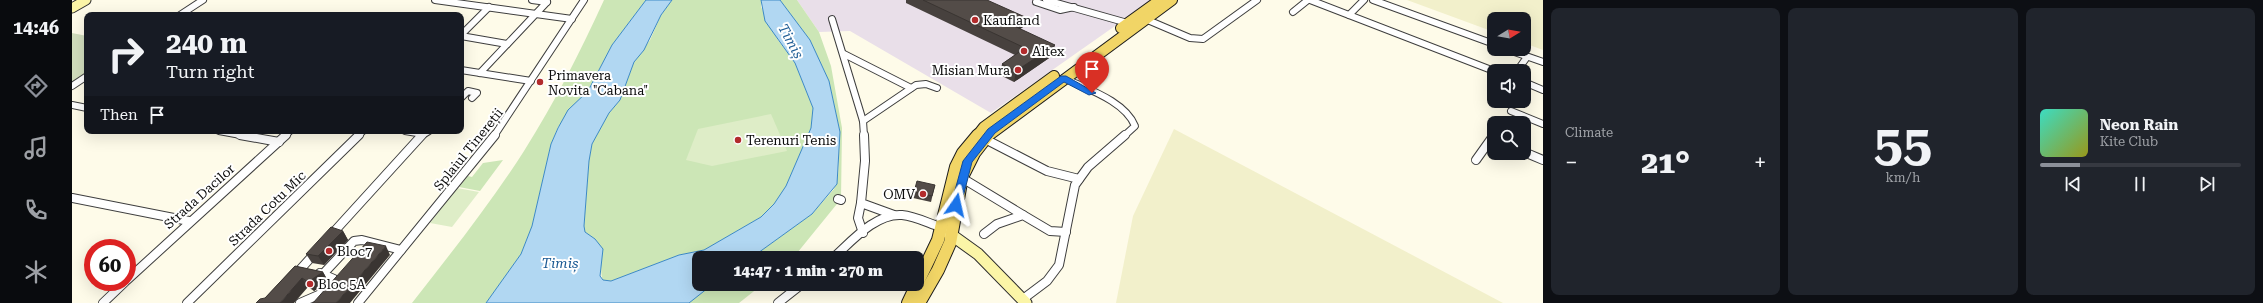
<!DOCTYPE html>
<html lang="en">
<head>
<meta charset="utf-8">
<style>
  :root { --surface:#171b24; --page:#20242c; --text:#f1f3f6; --muted:#9ea1a6; --line:#363941; --accent:#8c9099 }
  body { margin:0; font-family:"Roboto Serif",serif; background:var(--page); color:var(--text); height:100vh; display:flex; flex-direction:column; font-size:15px; white-space:nowrap }
  * { box-sizing:border-box; margin:0 }
  p { font-size:13px; color:var(--muted) }
  .icon { flex:none; width:22px; height:22px; fill:none; stroke:currentColor; stroke-width:2; stroke-linecap:round; stroke-linejoin:round }
  .map { position:relative; flex:1; overflow:hidden }
  .drawer { display:flex; flex-direction:column; gap:8px; padding:8px; background:#0d0f14; width:720px }
  .drawer>* { flex:none }
  .hud { position:absolute; left:12px; top:12px; width:380px; height:122px; border-radius:8px; box-shadow:0 4px 16px #0002; background:#171b24; color:var(--text); overflow:hidden }
  .needle { width:26px; rotate:79deg }
  .fabs { position:absolute; left:1415px; top:12px; display:grid; gap:8px }
  .fabs a { display:grid; place-items:center; width:44px; height:44px; border-radius:8px; background:var(--surface); box-shadow:0 4px 16px #0002; font-size:20px }
  .speed { position:absolute; left:12px; top:239px; display:flex; gap:8px; font-size:20px; font-weight:700; text-align:center }
  .speed>* { display:grid; place-content:center; width:52px; height:52px; border-radius:50%; background:var(--surface); box-shadow:0 4px 16px #0002; line-height:1 }
  .speed .limit { border:6px solid #d22; background:#fff; color:#111 }
  .pin { position:absolute; display:grid; place-items:center; width:34px; height:34px; color:#fff; margin:-41px -17px; border-radius:50% 50% 50% 0; rotate:-45deg; box-shadow:0 0 4px #0007 }
  .pin .icon { rotate:45deg }
  .me { position:absolute; width:44px; margin:-22px; rotate:11deg; stroke-linejoin:round; filter:drop-shadow(0 0 3px #0008) }
  .turn { display:flex; align-items:center; gap:14px; height:84px; padding:0 16px; font-size:18px }
  .turn .icon { width:52px; height:52px; stroke-width:2.5 }
  .turn b { display:block; font-size:28px; line-height:34px }
  .then { display:flex; align-items:center; height:38px; padding:0 16px; background:#0003; gap:8px; font-size:15px }
  .big { font-size:30px; font-weight:800; line-height:1.1 }
  .drawer .card { flex:1; display:flex; flex-direction:column; justify-content:center; gap:6px; min-width:0; padding:0 14px; border-radius:8px; background:var(--page) }
  .drawer .dial { align-items:center; gap:0 }
  .dial b { font-size:52px; line-height:1 }
  .song { display:flex; align-items:center; gap:12px }
  .cover { width:48px; height:48px; border-radius:6px; background:linear-gradient(135deg,hsl(170 70% 55%),hsl(60 70% 35%)) }
  .played { height:4px; border-radius:2px; background:linear-gradient(90deg,var(--accent) 20%,var(--line) 20%) }
  .keys { display:flex; justify-content:space-around; direction:ltr }
  .heat { display:flex; justify-content:space-between; align-items:center; font-size:22px; direction:ltr }
  .drawer .tiles { flex:1; display:grid; gap:8px; grid-template-columns:repeat(3,1fr) }
  .trip { position:absolute; left:620px; top:251px; width:232px; height:40px; border-radius:8px; background:var(--surface); box-shadow:0 4px 16px #0002; font-weight:800; line-height:40px; text-align:center }
  main { display:flex; flex:1; min-height:0 }
  .tab-bar { display:flex; flex-direction:column; width:72px; justify-content:space-around; align-items:center; background:#090b0e; color:var(--muted) }
  .tab-bar .icon { width:28px; height:28px }
  .tab-bar .on { color:var(--accent) }
  .tab-bar b { font-size:18px; color:var(--text) }
  .map>svg:first-child { display:block }
  .industrial { fill:#e9dfe9 }
  .farmland { fill:#f2f0cb }
  .green { fill:#cce6b6 }
  .cemetery { fill:#d1ddbd }
  .pitch { fill:#deedc7 }
  .water { fill:#b1d7f2; stroke:#3c89c5 }
  .lines { fill:none; stroke-linecap:round; stroke-linejoin:round }
  .street-far1-casing { stroke:#3e3e3e; stroke-width:8 }
  .street-casing { stroke:#3e3e3e; stroke-width:10 }
  .secondary-far1-casing { stroke:#2d2d2d; stroke-width:11 }
  .secondary-casing { stroke:#2d2d2d; stroke-width:13 }
  .primary-far1-casing { stroke:#1c1c1c; stroke-width:12 }
  .primary-casing { stroke:#1c1c1c; stroke-width:14 }
  .street-far1 { stroke:#fff; stroke-width:6 }
  .street { stroke:#fff; stroke-width:8 }
  .secondary-far1 { stroke:#fbf5a7; stroke-width:9 }
  .secondary { stroke:#fbf5a7; stroke-width:11 }
  .primary-far1 { stroke:#f1d566; stroke-width:10 }
  .primary { stroke:#f1d566; stroke-width:12 }
  .wall { fill:#47413e }
  .shaded-wall { fill:#3a3532 }
  .building { fill:#534c48; stroke:#3a3532 }
  .route { fill:#1a73e8; stroke:#114b97 }
  .poi-dot { fill:#b22b2c; stroke:#fff; stroke-width:1.5 }
  .labels { text-anchor:middle; stroke-width:4; stroke-linejoin:round; paint-order:stroke }
  .poi-label { font-size:13px; fill:#0b0b0b; stroke:#fff; text-anchor:start }
  .street-label { font-size:13px; fill:#0b0b0b; stroke:#fff }
  .water-label { font-size:14px; font-style:italic; fill:#1c5b94; stroke:#fff }
</style>
</head>
<body>
<main>
<nav class="tab-bar">
<b>14:46</b>
<svg class="icon on" aria-label="directions" viewBox="0 0 24 24"><path d="M12 3l9 9-9 9-9-9zM9 14v-3h6M13 9l2 2-2 2"/></svg>
<svg class="icon" aria-label="music" viewBox="0 0 24 24"><path d="M9 18V5l10-2v13"/><circle cx="6" cy="18" r="3"/><circle cx="16" cy="16" r="3"/></svg>
<svg class="icon" aria-label="phone" viewBox="0 0 24 24"><path d="M5 4h4l2 5-3 2q2 4 5 5l2-3 5 2v4C11 20 4 13 5 4z"/></svg>
<svg class="icon" aria-label="climate" viewBox="0 0 24 24"><path d="M12 3v18M4 7l16 10M4 17L20 7"/></svg>
</nav>
<div class="map">
<svg width="1471" height="303" viewBox="0 0 1471 303">
  <rect width="100%" height="100%" fill="#fefbe9"/>
  <!-- industrial -->
  <path class="industrial" d="M725 0H1080L919 113 778 31 747 32Z"/>
  <!-- farmland -->
  <g class="farmland">
    <path d="M1335 0H1471V50L1452 43V19H1422V32Z"/>
    <path d="M1102 129 1431 303H1044L1061 216Z"/>
  </g>
  <!-- green -->
  <g class="green">
    <path d="M532 0H574L540 45 516 91 486 127 479 144 460 226 449 254 414 303H340C379 253 418 204 452 151 483 102 508 52 532 0Z"/>
    <path d="M600 0H689V7L706 40 723 63 741 108 739 128 714 186 702 204 689 217 632 250 607 255 539 281 531 280C527 273 532 251 524 240 521 237 516 235 513 232L512 226 517 161 520 144 537 113 548 100 562 62 578 40 589 15Z"/>
    <path d="M708 0H725L747 32 759 66 770 128 769 199 721 258H679L740 214 762 189 766 176 768 132 757 81 738 40Z"/>
    <path d="M431 160 408 191 387 187 396 176 400 177 411 163Z"/>
    <path d="M641 284H691L667 303H617Z"/>
  </g>
  <!-- cemetery -->
  <path class="cemetery" d="M0 33 15 36V72L0 82Z"/>
  <!-- pitch -->
  <g class="pitch">
    <path d="M699 114 715 151 640 166 614 160 626 129Z"/>
    <path d="M385 188 407 192 380 227 358 223Z"/>
  </g>
  <!-- water -->
  <path class="water" d="M574 0H600L589 15 572 50 562 62 548 100 537 113 520 144 517 161 512 226 513 232 523 239 531 249 528 276 531 280 539 281 607 255 632 250 689 217 702 204 714 186 739 128 741 108 723 63 693 21 689 0H708L738 40 757 81 768 132 765 184 740 214 679 258H627V284H641L617 303H414L449 254 460 226 479 144 486 128 496 110 516 91 540 45Z"/>
  <g class="lines">
    <defs>
      <g id="street-far1">
        <path d="M363 0 500 19"/>
        <path d="M460 0 475 2"/>
        <path d="M974 0 1059 24"/>
        <path d="M1238 0 1422 71"/>
        <path d="M1301 0 1422 44"/>
        <path d="M964 2 988 10 1002 7"/>
        <path d="M1221 12 1236 0"/>
        <path d="M108 15 131 0"/>
        <path d="M1277 15 1292 0"/>
        <path d="M1071 18 1118 38 1131 39 1185 0"/>
        <path d="M760 19 791 121 792 136"/>
        <path d="M389 35 417 7"/>
        <path d="M389 36 435 44"/>
        <path d="M1434 49 1471 62"/>
        <path d="M772 54 839 88"/>
        <path d="M389 70 459 81"/>
        <path d="M1445 71 1455 57"/>
        <path d="M408 73 475 2"/>
        <path d="M992 78C1015 89 1053 101 1063 126L1052 136"/>
        <path d="M1452 82 1471 90"/>
        <path d="M0 86 15 76"/>
        <path d="M389 98 396 91 405 93 400 98"/>
        <path d="M0 105 15 108"/>
        <path d="M1439 111 1471 124"/>
        <path d="M791 121 844 85 854 84 865 88"/>
        <path d="M147 131 174 136"/>
        <path d="M333 131 351 134"/>
        <path d="M213 136 218 131"/>
        <path d="M286 136 291 131"/>
        <path d="M349 136 357 131"/>
        <path d="M422 136 512 0"/>
      </g>
      <g id="street">
        <path d="M168 135 207 142"/>
        <path d="M792 135 793 161 789 203 822 215"/>
        <path d="M913 139 975 171 1007 179"/>
        <path d="M1452 152 1471 160"/>
        <path d="M1404 160 1419 139 1422 140"/>
        <path d="M890 178 951 215"/>
        <path d="M0 198 117 221"/>
        <path d="M766 199 769 200"/>
        <path d="M789 203 786 218 791 233"/>
        <path d="M912 234 925 224 951 215 978 231 994 232"/>
        <path d="M259 235 350 135"/>
        <path d="M761 258C779 242 803 213 830 215 843 216 856 223 868 227"/>
        <path d="M224 274 244 252"/>
        <path d="M251 274 282 241 290 240 329 250"/>
        <path d="M55 280 214 135"/>
        <path d="M951 299 975 281 987 265 1003 185 1016 167 1053 135"/>
        <path d="M31 303 53 282"/>
        <path d="M115 303 287 135"/>
        <path d="M228 303 251 293 262 283V279L248 273"/>
        <path d="M286 303 423 135"/>
        <path d="M706 303 730 284"/>
      </g>
      <path id="secondary-far1" d="M0 8 14 0"/>
      <path id="secondary" d="M874 231 906 254 954 303"/>
      <g id="primary-far1">
        <path d="M1049 28 1088 0"/>
        <path d="M905 136 912 127 982 76"/>
        <path d="M916 136 1100 0"/>
      </g>
      <g id="primary">
        <path d="M836 303 866 240 884 167 891 153 906 135"/>
        <path d="M847 303 866 270 878 243 890 177 902 153 916 135"/>
      </g>
    </defs>
    <!-- street-far1 casing -->
    <use href="#street-far1" class="street-far1-casing"/>
    <!-- street casing -->
    <use href="#street" class="street-casing"/>
    <!-- secondary-far1 casing -->
    <use href="#secondary-far1" class="secondary-far1-casing"/>
    <!-- secondary casing -->
    <use href="#secondary" class="secondary-casing"/>
    <!-- primary-far1 casing -->
    <use href="#primary-far1" class="primary-far1-casing"/>
    <!-- primary casing -->
    <use href="#primary" class="primary-casing"/>
    <!-- street-far1 -->
    <use href="#street-far1" class="street-far1"/>
    <!-- street -->
    <use href="#street" class="street"/>
    <!-- secondary-far1 -->
    <use href="#secondary-far1" class="secondary-far1"/>
    <!-- secondary -->
    <use href="#secondary" class="secondary"/>
    <!-- primary-far1 -->
    <use href="#primary-far1" class="primary-far1"/>
    <!-- primary -->
    <use href="#primary" class="primary"/>
  </g>
  <!-- wall -->
  <g class="wall">
    <path d="M834 0H915L951 27 948 29 980 56 942 82 928 75 930 64 943 55 834 3Z"/>
    <path d="M863 185 859 202 841 198 842 192Z"/>
    <path d="M271 231 276 240 252 265 240 263 234 254Z"/>
    <path d="M223 266 251 272 256 281 242 291 236 287 193 298Z"/>
  </g>
  <!-- shaded-wall -->
  <g class="shaded-wall">
    <path d="M953 17 951 27 938 36 940 25Z"/>
    <path d="M983 45 980 56 942 82 944 71Z"/>
    <path d="M271 231 276 240 252 265 246 256Z"/>
    <path d="M314 246 318 255 278 303H264Z"/>
    <path d="M251 272 256 281 242 291 236 282Z"/>
    <path d="M230 278 236 287 222 303H208Z"/>
  </g>
  <!-- building -->
  <g class="building">
    <path d="M851 0H915L953 17 940 25 983 45 944 71 930 64 953 48Z"/>
    <path d="M845 181 863 185 860 196 842 192Z"/>
    <path d="M259 227 271 231 246 256 234 254Z"/>
    <path d="M295 242 314 246 264 303H241Z"/>
    <path d="M223 266 251 272 236 282 230 278 208 303H184L188 299 193 298Z"/>
  </g>
  <!-- route -->
  <path class="route" d="M989 76H994L1024 93 1017 95 992 82 923 133 900 162 889 205 884 208 880 207 879 205 891 161 916 129Z"/>
  <!-- markers -->
  <g class="poi-dot">
    <circle cx="903" cy="20" r="4"/>
    <circle cx="952" cy="51" r="4"/>
    <circle cx="946" cy="70" r="4"/>
    <circle cx="468" cy="82" r="4"/>
    <circle cx="666" cy="140" r="4"/>
    <circle cx="851" cy="194" r="4"/>
    <circle cx="257" cy="251" r="4"/>
    <circle cx="238" cy="284" r="4"/>
  </g>
  <g class="labels">
    <!-- poi labels -->
    <g class="poi-label">
      <text x="911" y="25">Kaufland</text>
      <text x="960" y="56">Altex</text>
      <text x="938" y="75" text-anchor="end">Misian Mura</text>
      <text x="476" y="80">Primavera<tspan x="476" dy="15">Novita "Cabana"</tspan></text>
      <text x="674" y="145">Terenuri Tenis</text>
      <text x="843" y="199" text-anchor="end">OMV</text>
      <text x="265" y="256">Bloc7</text>
      <text x="246" y="289">Bloc 5A</text>
    </g>
    <!-- street labels -->
    <g class="street-label">
      <text transform="translate(396 149) rotate(-51)" y="5">Splaiul Tinereții</text>
      <text transform="translate(127 196) rotate(-42)" y="5">Strada Dacilor</text>
      <text transform="translate(195 208) rotate(-44)" y="5">Strada Cotu Mic</text>
    </g>
    <!-- water labels -->
    <g class="water-label">
      <text transform="translate(719 41) rotate(61)" y="5">Timiș</text>
      <text x="488" y="268">Timiș</text>
    </g>
  </g>
</svg>
<div class="fabs">
<a><svg class="needle" viewBox="-14 -14 28 28"><path d="M0-13l5 13h-10z" fill="#e53935"/><path d="M0 13l5-13h-10z" fill="#9ea1a6"/></svg></a>
<a><svg class="icon" aria-label="sound" viewBox="0 0 24 24"><path d="M4 9h4l5-4v14l-5-4H4zM17 9q2 3 0 6"/></svg></a>
<a><svg class="icon" aria-label="search" viewBox="0 0 24 24"><circle cx="10" cy="10" r="6"/><path d="M15 15l6 6"/></svg></a>
</div>
<div class="speed"><div class="limit">60</div></div>
<div class="pin" style="left:1020px;top:93px;background:#d93025"><svg class="icon" aria-label="arrive" viewBox="0 0 24 24"><path d="M6 21V4h12l-3 4 3 4H6"/></svg></div>
<svg class="me" style="left:884px;top:205px" viewBox="-20 -20 40 40"><path d="M0-17L14 15 0 8-14 15z" fill="#1a73e8" stroke="#fff" stroke-width="4"/></svg>
<div class="trip">14:47 · 1 min · 270 m</div>
<div class="hud">
<div class="turn"><svg class="icon" aria-label="right" viewBox="0 0 24 24"><path d="M7 20v-9h11M14 6l5 5-5 5"/></svg><div><b>240 m</b>Turn right</div></div>
<div class="then">Then<svg class="icon" aria-label="arrive" viewBox="0 0 24 24"><path d="M6 21V4h12l-3 4 3 4H6"/></svg></div>
</div>
</div>
<section class="drawer">
<div class="tiles">
<div class="card"><p>Climate</p>
<div class="heat"><a>−</a><b class="big">21°</b><a>+</a></div>
</div>
<div class="card dial"><b>55</b><p>km/h</p></div>
<div class="card">
<div class="song"><i class="cover"></i><div><b>Neon Rain</b><p>Kite Club</p></div></div>
<div class="played"></div>
<div class="keys"><svg class="icon" aria-label="previous" viewBox="0 0 24 24"><path d="M18 5L8 12l10 7zM5 5v14"/></svg><svg class="icon" aria-label="pause" viewBox="0 0 24 24"><path d="M8 5v14M16 5v14"/></svg><svg class="icon" aria-label="next" viewBox="0 0 24 24"><path d="M6 5l10 7-10 7zM19 5v14"/></svg></div>
</div>
</div>
</section>
</main>
</body>
</html>
